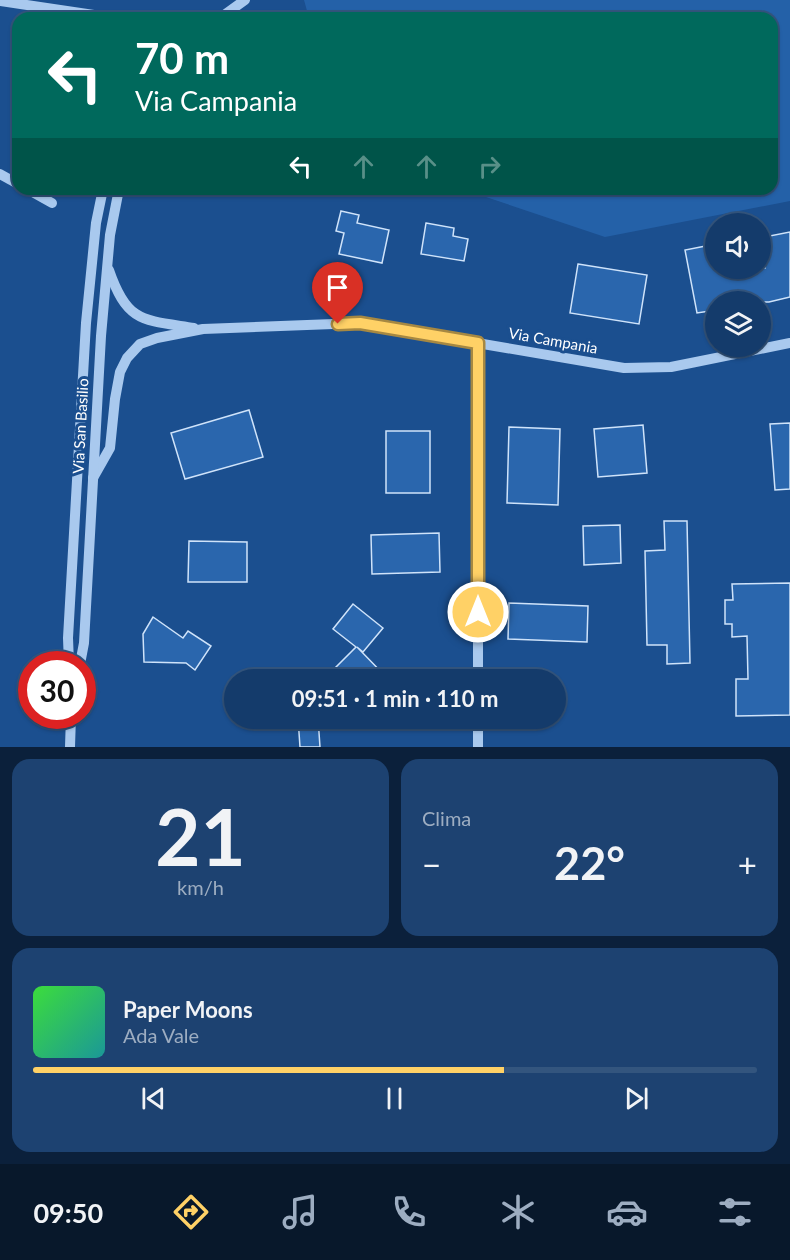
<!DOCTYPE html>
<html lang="it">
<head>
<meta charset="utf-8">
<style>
  :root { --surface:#143b6b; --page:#1d4271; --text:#f1f3f6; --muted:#9dadc1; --line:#33557e; --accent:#ffd166 }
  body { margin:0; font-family:Lato,sans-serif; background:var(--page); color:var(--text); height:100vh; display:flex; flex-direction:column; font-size:22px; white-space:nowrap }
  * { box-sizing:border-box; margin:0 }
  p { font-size:20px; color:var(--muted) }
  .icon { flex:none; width:33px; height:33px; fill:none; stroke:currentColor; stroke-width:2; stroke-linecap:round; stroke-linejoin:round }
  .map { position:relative; height:747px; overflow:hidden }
  .side { display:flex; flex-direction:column; gap:12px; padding:12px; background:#0b203b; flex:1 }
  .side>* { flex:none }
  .banner { position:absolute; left:12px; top:12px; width:766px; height:183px; border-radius:18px; box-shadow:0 2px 4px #0004,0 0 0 2px var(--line); background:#00695c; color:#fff; overflow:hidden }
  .controls { position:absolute; left:705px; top:213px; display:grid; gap:12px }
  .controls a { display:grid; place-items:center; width:66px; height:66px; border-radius:50%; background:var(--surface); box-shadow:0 2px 4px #0004,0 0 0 2px var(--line); font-size:30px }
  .speed { position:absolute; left:18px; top:651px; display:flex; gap:12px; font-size:30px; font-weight:700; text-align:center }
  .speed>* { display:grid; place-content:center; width:78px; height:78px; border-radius:50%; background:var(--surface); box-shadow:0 2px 4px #0004,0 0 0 2px var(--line); line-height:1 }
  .speed .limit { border:9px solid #d22; background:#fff; color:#111 }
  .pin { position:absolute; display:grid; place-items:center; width:51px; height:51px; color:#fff; margin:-62px -26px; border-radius:50% 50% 50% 0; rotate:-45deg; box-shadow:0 0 6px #0007 }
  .pin .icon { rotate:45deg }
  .me { position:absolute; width:66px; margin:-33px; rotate:0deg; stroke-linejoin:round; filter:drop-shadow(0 0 4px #0008) }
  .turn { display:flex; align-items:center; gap:21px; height:126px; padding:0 24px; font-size:27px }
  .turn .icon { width:78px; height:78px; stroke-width:2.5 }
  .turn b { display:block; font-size:42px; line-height:51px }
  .lanes { display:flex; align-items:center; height:57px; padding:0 24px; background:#0003; justify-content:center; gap:30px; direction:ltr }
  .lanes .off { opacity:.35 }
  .big { font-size:45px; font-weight:700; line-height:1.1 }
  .side .tile { flex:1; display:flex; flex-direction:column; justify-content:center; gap:9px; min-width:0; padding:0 21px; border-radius:18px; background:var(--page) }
  .side .dial { align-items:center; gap:0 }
  .dial b { font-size:78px; line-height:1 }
  .song { display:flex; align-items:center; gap:18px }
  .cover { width:72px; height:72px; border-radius:9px; background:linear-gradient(135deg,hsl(120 70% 55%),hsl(180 70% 35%)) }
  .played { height:6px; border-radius:3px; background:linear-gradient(90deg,var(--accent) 65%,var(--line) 65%) }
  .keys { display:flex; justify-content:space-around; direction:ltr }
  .heat { display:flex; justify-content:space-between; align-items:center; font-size:33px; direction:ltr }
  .side .tiles { flex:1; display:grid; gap:12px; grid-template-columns:1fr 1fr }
  .tile:last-child { grid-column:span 2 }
  .trip { position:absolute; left:224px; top:669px; width:342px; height:60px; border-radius:30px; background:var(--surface); box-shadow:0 2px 4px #0004,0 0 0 2px var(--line); font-weight:700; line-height:60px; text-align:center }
  .menu { display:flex; height:96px; justify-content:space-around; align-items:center; background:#08182b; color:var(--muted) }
  .menu .icon { width:42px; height:42px }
  .menu .selected { color:var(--accent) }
  .menu b { font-size:27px; color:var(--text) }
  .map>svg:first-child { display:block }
  .green { fill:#2461a8 }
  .building { fill:#2a66ad; stroke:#cfe3fa; stroke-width:1.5 }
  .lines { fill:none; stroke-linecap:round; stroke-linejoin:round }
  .minor { stroke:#a9c9ee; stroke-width:10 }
  .route-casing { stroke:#a68842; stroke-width:15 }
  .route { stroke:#ffd166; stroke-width:10 }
  .labels { text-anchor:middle; stroke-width:6; stroke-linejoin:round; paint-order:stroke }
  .street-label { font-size:15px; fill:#fff; stroke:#1b4f8f }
</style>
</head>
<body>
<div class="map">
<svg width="790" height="747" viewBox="0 0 790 747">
  <rect width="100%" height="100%" fill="#1b4f8f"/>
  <!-- green -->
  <path class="green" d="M304 0H790V201L605 237 486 197 447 189H772V18H309Z"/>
  <!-- building -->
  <g class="building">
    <path d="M341 211 359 215 357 223 389 230 382 263 339 254 344 233 336 231Z"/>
    <path d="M426 223 454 228 453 236 468 239 464 261 421 254Z"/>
    <path d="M790 232V297L769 302H716V310L697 313 685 250 716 244V268H765L760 238Z"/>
    <path d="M578 264 647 275 639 324 570 313Z"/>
    <path d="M249 410 263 457 185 479 171 433Z"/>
    <path d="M790 423V489L775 490 770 424Z"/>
    <path d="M643 425 647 473 598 477 594 429Z"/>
    <path d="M509 427 560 429 558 505 507 503Z"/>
    <rect x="386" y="431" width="44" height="62"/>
    <path d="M664 521H687L690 663 667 664V645H647L645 551 665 550Z"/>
    <path d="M620 525 621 563 584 565 583 526Z"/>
    <path d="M439 533 440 572 372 574 371 535Z"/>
    <path d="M189 541 247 542V582H188Z"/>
    <path d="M790 583V715L736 716V679H748L747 636 732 637V624H725V600H733L732 584Z"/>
    <path d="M509 603 588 606 587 642 508 639Z"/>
    <path d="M353 604 383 628 363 652 357 647 389 680H323L356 647 333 629Z"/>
    <path d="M153 617 183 638 188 631 211 646 195 670 186 663 144 662 143 634Z"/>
    <path d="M298 718H318L320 747H300Z"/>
  </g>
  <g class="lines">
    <!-- minor -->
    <g class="minor">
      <path d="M0 1 114 18"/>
      <path d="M220 18 245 0"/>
      <path d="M0 174 18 184"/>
      <path d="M27 189 52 203"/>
      <path d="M109 270C127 323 143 320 194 328"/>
      <path d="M93 478 110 448 115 399 120 372 127 358 140 344 157 338 203 329 360 323 624 368 671 367 790 343"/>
      <path d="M69 664 68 638 86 323 96 223 103 189"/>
      <path d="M80 664 84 643 101 336 110 235 119 189"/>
      <path d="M478 680V343"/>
      <path d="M70 747 71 716"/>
      <path d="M478 747V718"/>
    </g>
  </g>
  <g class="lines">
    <defs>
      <path id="route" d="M338 324 360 323 478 343V612"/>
    </defs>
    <!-- route casing -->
    <use href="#route" class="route-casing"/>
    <!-- route -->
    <use href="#route" class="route"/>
  </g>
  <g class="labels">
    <!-- street labels -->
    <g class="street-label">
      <text transform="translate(553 341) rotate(10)" y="5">Via Campania</text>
      <text transform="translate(81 426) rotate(-87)" y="5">Via San Basilio</text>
    </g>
  </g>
</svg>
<div class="controls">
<a><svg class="icon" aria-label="sound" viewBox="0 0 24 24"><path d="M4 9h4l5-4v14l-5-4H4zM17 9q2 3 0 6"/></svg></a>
<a><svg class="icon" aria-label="layers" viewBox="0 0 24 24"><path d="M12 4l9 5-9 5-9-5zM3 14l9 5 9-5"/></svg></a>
</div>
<div class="speed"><div class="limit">30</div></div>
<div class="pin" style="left:338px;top:324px;background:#d93025"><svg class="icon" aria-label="arrive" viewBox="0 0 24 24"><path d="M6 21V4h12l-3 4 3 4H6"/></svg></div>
<svg class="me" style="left:478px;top:612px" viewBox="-20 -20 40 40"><circle r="17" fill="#ffd166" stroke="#fff" stroke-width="3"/><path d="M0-11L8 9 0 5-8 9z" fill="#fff"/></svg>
<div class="trip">09:51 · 1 min · 110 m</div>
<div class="banner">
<div class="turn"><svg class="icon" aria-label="left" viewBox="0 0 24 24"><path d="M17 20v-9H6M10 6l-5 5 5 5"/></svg><div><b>70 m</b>Via Campania</div></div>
<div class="lanes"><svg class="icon" aria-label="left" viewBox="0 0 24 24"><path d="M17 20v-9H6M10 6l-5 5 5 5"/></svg><svg class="icon off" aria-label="ahead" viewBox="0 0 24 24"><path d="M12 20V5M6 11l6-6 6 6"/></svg><svg class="icon off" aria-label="ahead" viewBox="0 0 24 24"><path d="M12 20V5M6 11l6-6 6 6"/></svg><svg class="icon off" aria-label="right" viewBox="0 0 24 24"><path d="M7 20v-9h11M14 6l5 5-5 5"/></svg></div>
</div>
</div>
<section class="side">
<div class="tiles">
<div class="tile dial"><b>21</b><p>km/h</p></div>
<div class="tile"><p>Clima</p>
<div class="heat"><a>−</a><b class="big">22°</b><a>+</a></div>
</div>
<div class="tile">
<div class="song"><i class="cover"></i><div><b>Paper Moons</b><p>Ada Vale</p></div></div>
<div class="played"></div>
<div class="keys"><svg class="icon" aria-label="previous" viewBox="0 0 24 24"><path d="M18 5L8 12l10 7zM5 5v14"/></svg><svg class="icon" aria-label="pause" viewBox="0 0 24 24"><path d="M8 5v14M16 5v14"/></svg><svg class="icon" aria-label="next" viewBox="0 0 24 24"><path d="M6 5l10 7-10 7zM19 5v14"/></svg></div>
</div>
</div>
</section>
<nav class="menu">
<b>09:50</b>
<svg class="icon selected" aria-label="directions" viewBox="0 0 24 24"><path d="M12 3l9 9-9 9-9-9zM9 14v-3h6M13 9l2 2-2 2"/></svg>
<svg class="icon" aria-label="music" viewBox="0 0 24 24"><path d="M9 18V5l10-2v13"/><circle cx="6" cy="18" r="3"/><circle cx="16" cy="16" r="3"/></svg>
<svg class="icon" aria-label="phone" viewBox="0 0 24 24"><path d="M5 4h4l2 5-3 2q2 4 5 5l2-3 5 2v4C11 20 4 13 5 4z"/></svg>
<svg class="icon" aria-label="climate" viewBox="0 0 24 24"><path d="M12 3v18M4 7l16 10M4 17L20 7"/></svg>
<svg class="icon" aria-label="car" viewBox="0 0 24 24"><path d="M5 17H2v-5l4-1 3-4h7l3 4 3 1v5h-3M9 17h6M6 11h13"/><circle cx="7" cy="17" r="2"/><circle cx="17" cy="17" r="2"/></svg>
<svg class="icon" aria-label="filters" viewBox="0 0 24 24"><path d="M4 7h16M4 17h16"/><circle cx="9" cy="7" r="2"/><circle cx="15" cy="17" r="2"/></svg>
</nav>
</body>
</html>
